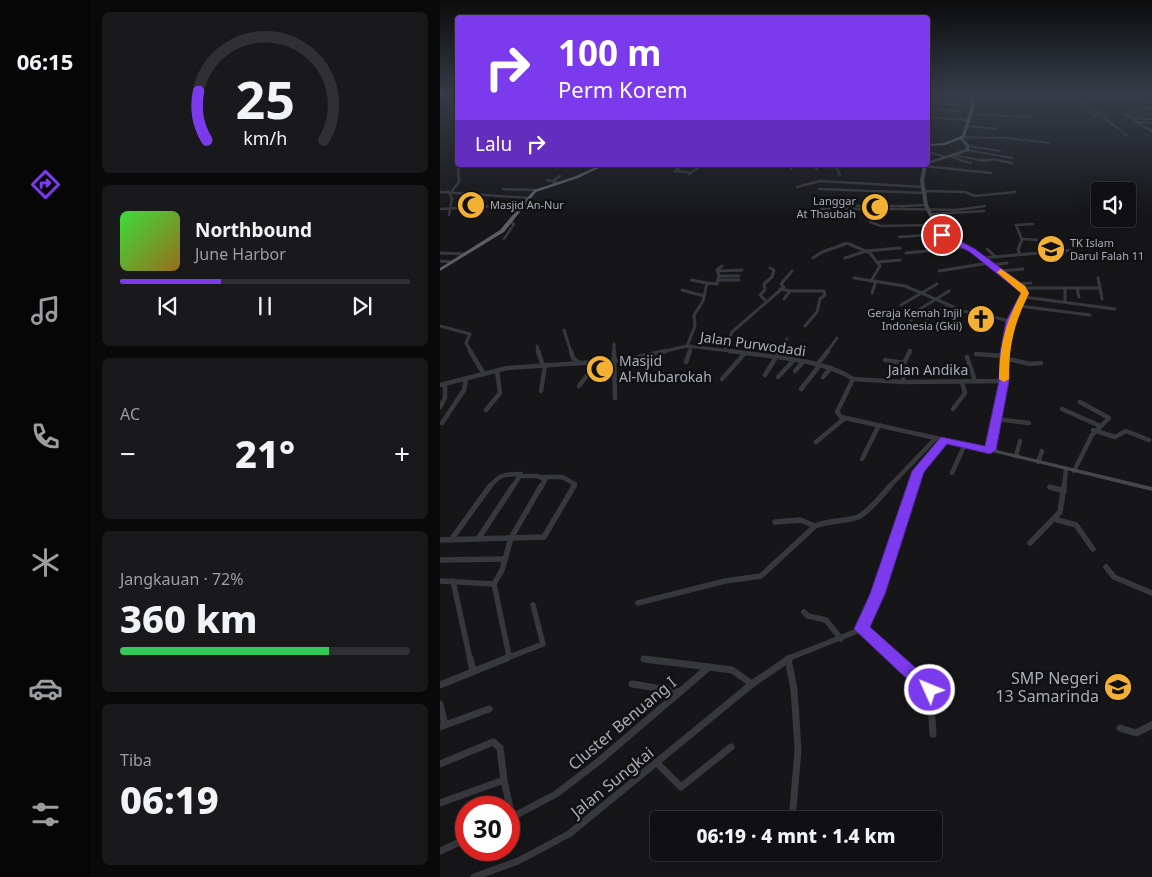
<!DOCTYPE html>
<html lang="id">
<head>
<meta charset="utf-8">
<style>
  :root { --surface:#101012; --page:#19191b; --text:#f1f3f6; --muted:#9c9d9f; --line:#303032; --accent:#7c3aed }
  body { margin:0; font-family:"Noto Sans",sans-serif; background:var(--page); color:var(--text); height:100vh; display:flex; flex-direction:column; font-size:19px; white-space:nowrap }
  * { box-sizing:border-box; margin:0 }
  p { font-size:16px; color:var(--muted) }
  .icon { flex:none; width:28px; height:28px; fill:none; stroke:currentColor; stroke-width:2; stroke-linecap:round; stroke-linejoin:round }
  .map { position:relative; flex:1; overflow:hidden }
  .side { display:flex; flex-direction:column; gap:12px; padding:12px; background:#09090a; width:350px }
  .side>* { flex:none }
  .hud { position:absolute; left:15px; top:15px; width:475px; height:152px; border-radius:5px; box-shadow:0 5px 20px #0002,0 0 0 1px var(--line); background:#7c3aed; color:#fff; overflow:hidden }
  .fabs { position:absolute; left:651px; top:182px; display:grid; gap:10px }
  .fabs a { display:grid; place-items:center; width:45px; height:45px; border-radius:5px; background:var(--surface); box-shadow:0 5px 20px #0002,0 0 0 1px var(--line); font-size:25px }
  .speed { position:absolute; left:15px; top:796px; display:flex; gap:10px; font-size:25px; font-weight:700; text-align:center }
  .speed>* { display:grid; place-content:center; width:65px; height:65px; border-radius:50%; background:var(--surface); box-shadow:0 5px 20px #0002,0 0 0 1px var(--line); line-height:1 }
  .speed .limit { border:8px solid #d22; background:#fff; color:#111 }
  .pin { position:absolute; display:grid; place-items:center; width:42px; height:42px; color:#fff; margin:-21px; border:2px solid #fff; border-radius:50%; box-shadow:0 1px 5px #0007 }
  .me { position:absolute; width:55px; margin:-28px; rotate:314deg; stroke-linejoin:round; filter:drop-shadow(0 0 4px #0008) }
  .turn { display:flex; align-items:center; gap:18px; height:105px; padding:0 20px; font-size:22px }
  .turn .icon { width:65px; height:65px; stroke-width:2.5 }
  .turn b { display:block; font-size:35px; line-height:42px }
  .then { display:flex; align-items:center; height:48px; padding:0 20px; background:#0003; gap:10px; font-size:19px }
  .big { font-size:38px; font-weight:800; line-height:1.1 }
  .side .card { flex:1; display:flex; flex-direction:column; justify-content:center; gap:8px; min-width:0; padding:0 18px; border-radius:8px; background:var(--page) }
  .side .dial { align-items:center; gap:0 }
  .dial svg { height:130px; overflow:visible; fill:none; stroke:var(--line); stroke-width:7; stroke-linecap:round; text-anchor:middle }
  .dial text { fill:var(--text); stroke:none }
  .song { display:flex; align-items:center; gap:15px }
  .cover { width:60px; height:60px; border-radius:8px; background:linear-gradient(135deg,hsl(120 70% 55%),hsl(40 70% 35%)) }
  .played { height:5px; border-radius:2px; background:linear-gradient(90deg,var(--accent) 35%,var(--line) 35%) }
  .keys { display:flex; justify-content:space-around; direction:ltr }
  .heat { display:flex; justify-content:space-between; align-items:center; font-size:28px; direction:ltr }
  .charge { height:8px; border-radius:4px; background:linear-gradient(90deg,#34c759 72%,var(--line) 0) }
  .trip { position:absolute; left:210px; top:811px; width:292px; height:50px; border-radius:5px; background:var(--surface); box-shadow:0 5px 20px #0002,0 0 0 1px var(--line); font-weight:800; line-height:50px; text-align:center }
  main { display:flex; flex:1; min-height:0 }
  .dock { display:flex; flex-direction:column; width:90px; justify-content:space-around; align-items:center; background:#060607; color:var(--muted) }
  .dock .icon { width:35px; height:35px }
  .dock .selected { color:var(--accent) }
  .dock b { font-size:22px; color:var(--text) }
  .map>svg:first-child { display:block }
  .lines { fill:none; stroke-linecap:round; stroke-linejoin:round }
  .minor-far5 { stroke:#37383d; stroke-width:2 }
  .minor-far4 { stroke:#37383d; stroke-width:2.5 }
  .minor-far3 { stroke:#37383d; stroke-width:3 }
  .minor-far2 { stroke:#37383d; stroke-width:4.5 }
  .minor-far1 { stroke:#37383d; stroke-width:5.5 }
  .minor { stroke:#37383d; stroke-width:7 }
  .tertiary { stroke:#37383d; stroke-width:2.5 }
  .secondary { fill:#45474d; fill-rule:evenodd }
  .trunk { fill:#5b5e65; fill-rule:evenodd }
  .route { fill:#7c3aed; stroke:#51269a }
  .slow { fill:#f59e0b }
  .labels { text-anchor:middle; stroke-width:5; stroke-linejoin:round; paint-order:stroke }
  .far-poi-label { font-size:11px; fill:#a8adb8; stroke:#111113; text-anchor:end }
  .street-label { font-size:14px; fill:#a8adb8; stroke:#111113 }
  .poi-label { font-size:14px; fill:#a8adb8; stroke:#111113; text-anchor:start }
  .near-poi-label { font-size:16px; fill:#a8adb8; stroke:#111113; text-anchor:end }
  .near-street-label { font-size:16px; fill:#a8adb8; stroke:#111113 }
</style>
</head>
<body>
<main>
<nav class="dock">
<b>06:15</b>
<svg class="icon selected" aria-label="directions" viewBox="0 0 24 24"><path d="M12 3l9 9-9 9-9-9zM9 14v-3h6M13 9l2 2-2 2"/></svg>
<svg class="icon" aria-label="music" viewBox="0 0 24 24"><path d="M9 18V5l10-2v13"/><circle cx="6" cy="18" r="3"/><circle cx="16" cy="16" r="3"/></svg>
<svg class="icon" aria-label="phone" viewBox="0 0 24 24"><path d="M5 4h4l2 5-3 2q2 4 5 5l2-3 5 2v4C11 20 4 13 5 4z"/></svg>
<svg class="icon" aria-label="climate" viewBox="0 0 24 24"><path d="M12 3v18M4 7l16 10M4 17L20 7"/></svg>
<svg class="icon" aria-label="car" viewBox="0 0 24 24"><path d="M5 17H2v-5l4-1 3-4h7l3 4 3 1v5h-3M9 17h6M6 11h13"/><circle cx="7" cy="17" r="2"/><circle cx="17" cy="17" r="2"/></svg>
<svg class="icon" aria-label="filters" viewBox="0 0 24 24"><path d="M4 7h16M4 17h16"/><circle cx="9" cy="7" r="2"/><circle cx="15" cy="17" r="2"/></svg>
</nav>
<section class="side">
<div class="card dial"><svg viewBox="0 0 100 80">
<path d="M14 69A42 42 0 1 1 86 69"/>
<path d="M14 69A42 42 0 0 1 9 39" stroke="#7c3aed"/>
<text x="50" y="56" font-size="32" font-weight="700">25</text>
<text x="50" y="72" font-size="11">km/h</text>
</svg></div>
<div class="card">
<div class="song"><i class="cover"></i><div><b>Northbound</b><p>June Harbor</p></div></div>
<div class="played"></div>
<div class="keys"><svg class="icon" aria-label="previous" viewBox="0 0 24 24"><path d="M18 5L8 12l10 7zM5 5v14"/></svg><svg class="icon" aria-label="pause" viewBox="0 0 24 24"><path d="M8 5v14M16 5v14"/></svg><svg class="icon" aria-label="next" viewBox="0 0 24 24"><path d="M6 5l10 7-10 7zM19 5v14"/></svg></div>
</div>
<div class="card"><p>AC</p>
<div class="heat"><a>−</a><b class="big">21°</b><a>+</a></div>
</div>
<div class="card"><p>Jangkauan · 72%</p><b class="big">360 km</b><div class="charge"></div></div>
<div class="card"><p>Tiba</p><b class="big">06:19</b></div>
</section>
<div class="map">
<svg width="712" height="877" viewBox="0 0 712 877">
  <rect width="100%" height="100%" fill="#161618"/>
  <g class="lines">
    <!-- minor-far5 -->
    <g class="minor-far5">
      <path d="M688 94 711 102"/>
      <path d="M700 94H712"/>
      <path d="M0 97 15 94"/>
      <path d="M652 100 650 103 657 113 687 135H684"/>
      <path d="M17 107 18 105"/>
      <path d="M497 109 519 111"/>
      <path d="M531 114 589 117"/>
      <path d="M684 115 712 107"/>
      <path d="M684 115 696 117 712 114"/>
      <path d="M488 117 526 120"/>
      <path d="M656 117 644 103 661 94"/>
      <path d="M695 122 693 119H712"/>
      <path d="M695 122 712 131"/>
      <path d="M696 122 712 123"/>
      <path d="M527 126 557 129"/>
      <path d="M521 137 568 138 609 143"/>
      <path d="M528 146 560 151"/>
      <path d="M527 150 572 158"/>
      <path d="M488 152 506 157"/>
      <path d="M514 155 544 161"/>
      <path d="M509 156 524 161"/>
      <path d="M488 160 491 161"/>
      <path d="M546 161 554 159 562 161"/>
    </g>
    <!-- minor-far4 -->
    <g class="minor-far4">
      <path d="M488 160 491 161"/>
      <path d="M520 160 531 163"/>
      <path d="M538 160H551"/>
      <path d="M557 160 572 163"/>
      <path d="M373 165 377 169"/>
      <path d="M395 165 400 175"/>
      <path d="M414 165V167"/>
      <path d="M484 166 551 173"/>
      <path d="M386 167H395"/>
      <path d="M351 169 353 165"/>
      <path d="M235 171 248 172"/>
      <path d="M235 171 242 165"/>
      <path d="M249 174 262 165"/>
      <path d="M107 180 118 183"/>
      <path d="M113 181 120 176"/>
      <path d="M357 187 380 181 484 187"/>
      <path d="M63 189 97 190"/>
      <path d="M379 189 486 193"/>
      <path d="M8 191 12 198 9 215"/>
      <path d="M12 191 19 182 18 164"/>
      <path d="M486 191 525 192 535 196 575 192"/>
      <path d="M0 192 89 198"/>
      <path d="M0 209 85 204"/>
      <path d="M379 209H463L464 206 486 205"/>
      <path d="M407 209 408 206H463"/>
      <path d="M464 209 516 210 545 206"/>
      <path d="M491 214 544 211"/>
      <path d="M430 222 441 226 495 225"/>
      <path d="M459 237 501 234"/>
      <path d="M64 239 74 224 71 222"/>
      <path d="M582 239 597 240"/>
      <path d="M401 245 407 243 412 245"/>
      <path d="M580 245 582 240 576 225 593 224"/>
    </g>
    <!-- minor-far3 -->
    <g class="minor-far3">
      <path d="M409 244 430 253 440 266 431 281"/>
      <path d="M547 249 556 257"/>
      <path d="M0 253 25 254"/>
      <path d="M466 253 527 247"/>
      <path d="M580 254 578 250 580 244"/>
      <path d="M373 258 382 252 405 244"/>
      <path d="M405 258 426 251 460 248"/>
      <path d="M543 258 632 250"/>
      <path d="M0 261 12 262"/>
      <path d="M438 262 460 260"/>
      <path d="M553 265 567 263"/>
      <path d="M277 271 302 270"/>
      <path d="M499 271 549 263"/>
      <path d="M560 271 583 269"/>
      <path d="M279 276H299"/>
      <path d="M414 278 465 286 523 311 571 321"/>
      <path d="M658 278 660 288"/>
      <path d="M251 280 267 283"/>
      <path d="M278 280H299"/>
      <path d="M577 284 591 283"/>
      <path d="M582 288H660L662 299"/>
      <path d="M625 288V301"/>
      <path d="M637 288 639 297"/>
      <path d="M340 289 350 291 344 299"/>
      <path d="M242 290 264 296"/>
      <path d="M350 291H384L385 295 380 299 377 312 365 326"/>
      <path d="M432 293 436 281"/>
      <path d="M584 297 675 309"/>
      <path d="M326 301 320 295 325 290 324 284 332 277 334 270 330 268"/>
      <path d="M461 305 497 284"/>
      <path d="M579 306 650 315"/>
      <path d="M487 319 509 305"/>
      <path d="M471 320 472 314 509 291"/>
      <path d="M0 326 30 334 26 343 31 352"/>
      <path d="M545 328 546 316"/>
      <path d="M124 330 131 352"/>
      <path d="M174 344V352"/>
      <path d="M97 346 99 352"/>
      <path d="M247 346 255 326 254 315 263 301 267 283 277 284 279 275 277 270 282 266"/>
      <path d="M285 350 292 332 344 287 341 284 352 271"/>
      <path d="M221 352 247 346 298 352"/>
      <path d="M249 352 251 346"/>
      <path d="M339 352 347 339"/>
      <path d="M387 352 397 338"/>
      <path d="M469 352 470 350"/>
    </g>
    <!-- minor-far2 -->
    <g class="minor-far2">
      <path d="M30 351 44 374"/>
      <path d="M98 351 103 366"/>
      <path d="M131 351 133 358 139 363"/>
      <path d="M174 351 175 398"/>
      <path d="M290 351C326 356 384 359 413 379"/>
      <path d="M536 354 564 356"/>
      <path d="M527 357 535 381"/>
      <path d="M564 358 590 364 601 363"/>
      <path d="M445 360 464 363"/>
      <path d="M246 362 250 351"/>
      <path d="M377 365 388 351"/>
      <path d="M355 371 363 362"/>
      <path d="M325 375 340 351"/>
      <path d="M338 377 353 361"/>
      <path d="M383 377 391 368"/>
      <path d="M282 379 305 353"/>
      <path d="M413 379 397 412 401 417 550 450"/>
      <path d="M413 379 463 382 564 381"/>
      <path d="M463 382 464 363 470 351"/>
      <path d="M0 385 67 368 185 360 226 351"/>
      <path d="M139 386 149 373 151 363"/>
      <path d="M361 389 380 365"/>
      <path d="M101 391 105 366"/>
      <path d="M0 407 5 398V384"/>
      <path d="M513 409 525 393 522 382"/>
      <path d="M622 409 658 425"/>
      <path d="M46 410 60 393 57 371"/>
      <path d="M556 419 589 423"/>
      <path d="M2 423 24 390 26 379"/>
      <path d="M653 430 675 437 686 431 709 440"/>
      <path d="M376 442 405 418"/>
      <path d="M576 456 580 441"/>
      <path d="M422 459 439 425"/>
      <path d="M598 462 602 451"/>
      <path d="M634 471 652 435 669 418 640 402"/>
      <path d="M512 473 525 444"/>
      <path d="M81 476H98L105 480 101 488"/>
      <path d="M103 477H122L135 484 133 488"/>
      <path d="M610 487 612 488"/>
      <path d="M49 488C59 474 65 474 81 474L72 488"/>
      <path d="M448 488 496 438"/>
      <path d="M472 488 475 477 505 440"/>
      <path d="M624 488 626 469"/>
    </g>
    <!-- minor-far1 -->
    <g class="minor-far1">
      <path d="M610 487 624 491"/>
      <path d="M614 519 636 525 653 549"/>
      <path d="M335 522 360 520 375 526"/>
      <path d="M38 539 73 486"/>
      <path d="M0 540 104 537 134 486"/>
      <path d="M11 540 50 486"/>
      <path d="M590 543 620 512 624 486"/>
      <path d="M0 560 65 559"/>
      <path d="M666 567 674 577 712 593"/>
      <path d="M0 581 54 584"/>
      <path d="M13 581 30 659"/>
      <path d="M198 603 285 581 321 576 375 526C389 520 404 522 418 517 430 511 441 496 450 486"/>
      <path d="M364 612 368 616 386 620 401 639"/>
      <path d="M422 629 456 659"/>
      <path d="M69 656 54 584 62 570 71 538 101 486"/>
      <path d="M64 659 103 644 93 605"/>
      <path d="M204 659H208"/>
      <path d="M347 659 422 629C445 584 458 535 472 486"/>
    </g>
    <!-- minor -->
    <g class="minor">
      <path d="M30 658 33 671"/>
      <path d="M455 658 490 690 493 734"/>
      <path d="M204 659 269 667"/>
      <path d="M348 659 354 689 358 750 352 820"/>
      <path d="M192 684 240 692"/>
      <path d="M0 685 67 658"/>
      <path d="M0 704 5 725 0 727"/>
      <path d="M5 725 49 709"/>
      <path d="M680 728 696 733 712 725"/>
      <path d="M217 763 241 787 291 747"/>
      <path d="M0 764 53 742 60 748 64 780 0 803"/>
      <path d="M64 780 72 817"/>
      <path d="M69 819 116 794 158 762 269 667 292 670 312 684"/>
      <path d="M0 851 26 839"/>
      <path d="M34 877 78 861 129 834 312 684 350 658"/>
    </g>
    <!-- tertiary -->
    <path class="tertiary" d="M488 103 533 106"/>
    <!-- secondary -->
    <g class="secondary">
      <path d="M519 136H521L529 145V151L488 164V162L526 149V146L519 138Z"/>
      <path d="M483 165H487L484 181 488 205 500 231 534 249 584 287 587 293 574 321 567 353V381L553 449 712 487V491L548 451 547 450 561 381V353L568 321 583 293 580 289 530 251 497 233 484 205 480 181Z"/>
    </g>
    <!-- trunk -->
    <g class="trunk">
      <path d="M531 94H533L535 106 524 138 505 145 488 146V144L504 143 522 136 531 106Z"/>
      <path d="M160 165H165L138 178 96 192 64 232 0 271V268L60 230 94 190 136 176Z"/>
    </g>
  </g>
  <!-- sky -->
  <linearGradient id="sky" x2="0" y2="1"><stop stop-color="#0c0c0d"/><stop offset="0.43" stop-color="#363c48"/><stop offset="1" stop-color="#363c48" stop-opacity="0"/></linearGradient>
  <rect width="712" height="217" fill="url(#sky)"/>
  <!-- route -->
  <path class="route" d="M499 233H505L535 249 585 286 589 293 576 321 569 353V381L556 450 550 454 507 444 484 472 445 594 430 627 496 686 498 690 496 695 490 697 484 695 414 629 430 594 472 471 501 437 545 446 559 381 560 353 566 321 581 293 530 252 499 236Z"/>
  <!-- slow -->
  <path class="slow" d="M561 269 585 286 589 293C574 325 569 343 569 379L564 382 559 379C560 343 565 325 581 293L558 273 557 272Z"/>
  <!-- icons -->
  <defs>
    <symbol id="mosque-disc" viewBox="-11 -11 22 22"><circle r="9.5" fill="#f2b134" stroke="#111113"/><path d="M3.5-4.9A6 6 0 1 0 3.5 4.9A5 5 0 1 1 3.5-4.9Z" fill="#111"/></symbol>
    <symbol id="school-disc" viewBox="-11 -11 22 22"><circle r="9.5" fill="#f2b134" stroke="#111113"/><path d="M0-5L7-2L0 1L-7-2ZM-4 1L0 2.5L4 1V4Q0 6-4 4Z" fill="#111"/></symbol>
    <symbol id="church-disc" viewBox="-11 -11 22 22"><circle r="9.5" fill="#f2b134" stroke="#111113"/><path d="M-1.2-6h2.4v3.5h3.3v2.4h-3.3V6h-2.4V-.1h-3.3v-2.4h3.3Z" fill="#111"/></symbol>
  </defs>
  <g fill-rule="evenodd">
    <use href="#mosque-disc" x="15" y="189" width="32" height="32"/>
    <use href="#mosque-disc" x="419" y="191" width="32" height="32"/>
    <use href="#school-disc" x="595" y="233" width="32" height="32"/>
    <use href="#church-disc" x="525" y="303" width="32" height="32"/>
    <use href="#mosque-disc" x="144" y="353" width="32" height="32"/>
    <use href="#school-disc" x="662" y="671" width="32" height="32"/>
  </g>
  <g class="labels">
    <!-- far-poi labels -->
    <g class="far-poi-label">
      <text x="416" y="205">Langgar<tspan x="416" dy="13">At Thaubah</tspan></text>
      <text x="50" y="209" text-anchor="start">Masjid An-Nur</text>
      <text x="630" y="247" text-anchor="start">TK Islam<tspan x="630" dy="13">Darul Falah 11</tspan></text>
      <text x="522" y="317">Geraja Kemah Injil<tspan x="522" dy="13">Indonesia (Gkii)</tspan></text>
    </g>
    <!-- street labels -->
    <g class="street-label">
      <text transform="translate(313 344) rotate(8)" y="5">Jalan Purwodadi</text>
      <text x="488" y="375">Jalan Andika</text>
    </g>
    <!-- poi labels -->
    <g class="poi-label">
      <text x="179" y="366">Masjid<tspan x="179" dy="16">Al-Mubarokah</tspan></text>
    </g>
    <!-- near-poi labels -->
    <g class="near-poi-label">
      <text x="659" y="684">SMP Negeri<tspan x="659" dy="18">13 Samarinda</tspan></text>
    </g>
    <!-- near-street labels -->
    <g class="near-street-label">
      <text transform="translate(182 723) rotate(-40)" y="6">Cluster Benuang I</text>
      <text transform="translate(172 782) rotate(-39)" y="6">Jalan Sungkai</text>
    </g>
  </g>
</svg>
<div class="fabs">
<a><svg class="icon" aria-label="sound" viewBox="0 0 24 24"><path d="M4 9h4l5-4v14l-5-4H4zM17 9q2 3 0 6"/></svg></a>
</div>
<div class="speed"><div class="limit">30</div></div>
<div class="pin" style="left:502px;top:235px;background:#d93025"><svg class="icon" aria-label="arrive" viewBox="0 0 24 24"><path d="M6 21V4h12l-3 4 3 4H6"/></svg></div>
<svg class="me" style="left:490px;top:690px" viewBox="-20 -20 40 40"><circle r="17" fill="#7c3aed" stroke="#fff" stroke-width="3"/><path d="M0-11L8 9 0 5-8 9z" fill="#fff"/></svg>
<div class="trip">06:19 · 4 mnt · 1.4 km</div>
<div class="hud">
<div class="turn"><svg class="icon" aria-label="right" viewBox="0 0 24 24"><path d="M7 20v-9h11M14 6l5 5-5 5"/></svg><div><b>100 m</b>Perm Korem</div></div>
<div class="then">Lalu<svg class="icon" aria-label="right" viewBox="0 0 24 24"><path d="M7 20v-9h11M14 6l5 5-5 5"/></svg></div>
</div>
</div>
</main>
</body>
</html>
